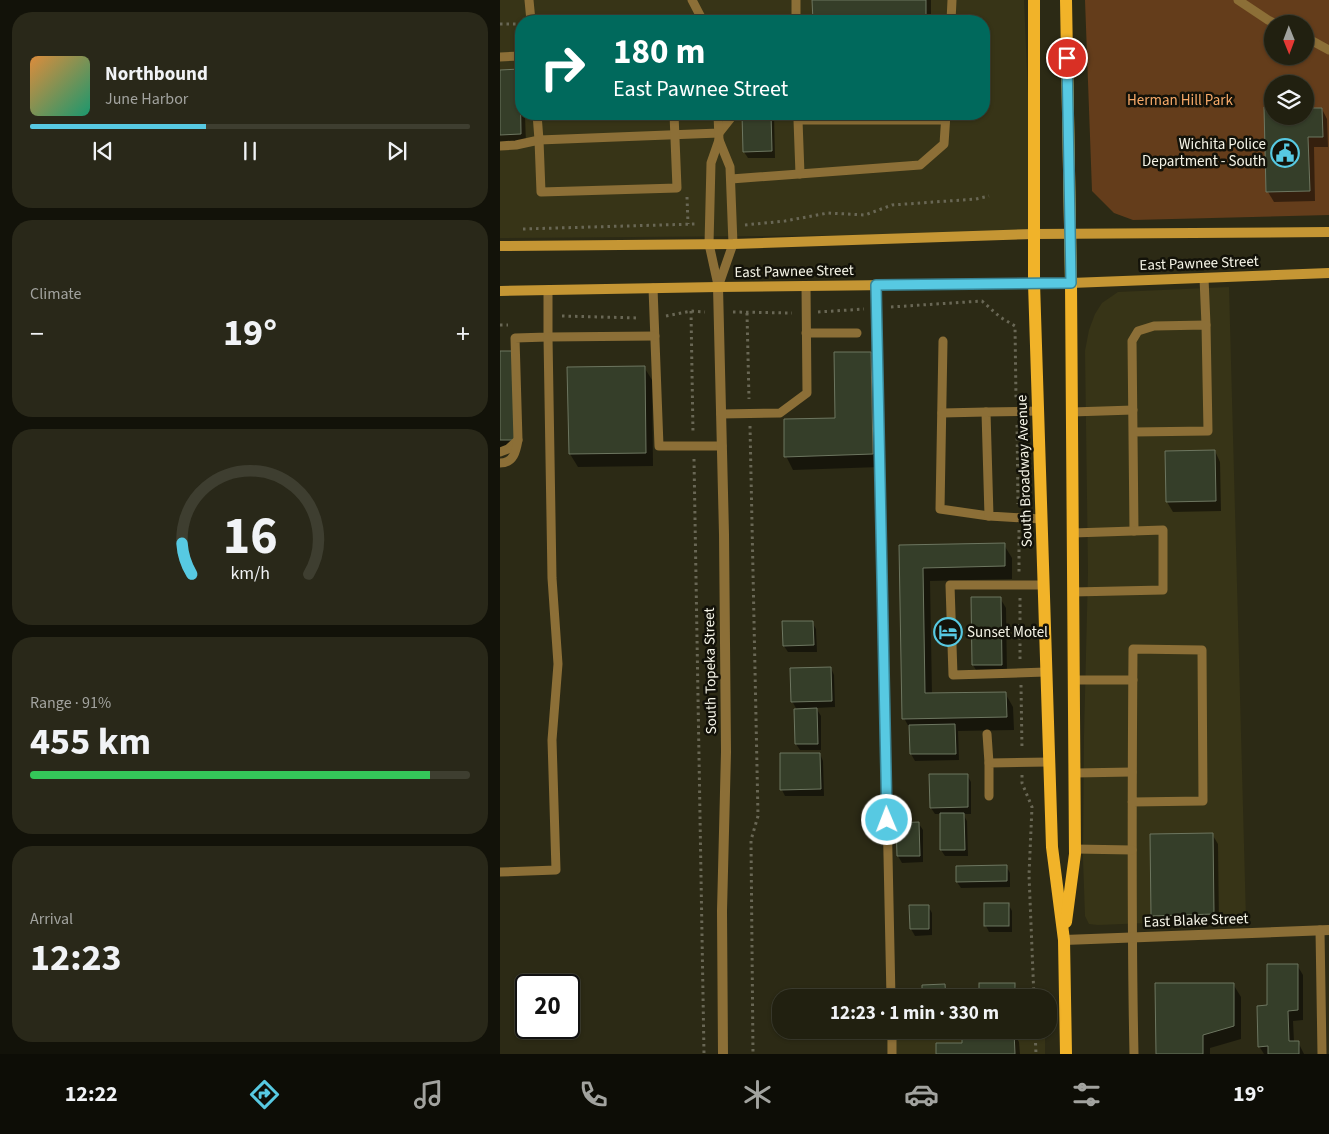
<!DOCTYPE html>
<html lang="en">
<head>
<meta charset="utf-8">
<style>
  :root { --surface:#212010; --page:#292819; --text:#f1f3f6; --muted:#a2a39f; --line:#3e3e30; --accent:#57c9e2 }
  body { margin:0; font-family:"Source Sans 3",sans-serif; background:var(--page); color:var(--text); height:100vh; display:flex; flex-direction:column; font-size:19px; white-space:nowrap }
  * { box-sizing:border-box; margin:0 }
  p { font-size:16px; color:var(--muted) }
  .icon { flex:none; width:28px; height:28px; fill:none; stroke:currentColor; stroke-width:2; stroke-linecap:round; stroke-linejoin:round }
  .map { position:relative; flex:1; overflow:hidden }
  .details { display:flex; flex-direction:column; gap:12px; padding:12px; background:#121209; width:500px }
  .details>* { flex:none }
  .top-card { position:absolute; left:15px; top:15px; width:475px; height:105px; border-radius:20px; box-shadow:0 1px 4px #0004,0 0 0 1px var(--line); background:#00695c; color:#fff; overflow:hidden }
  .needle { width:32px; rotate:179deg }
  .buttons { position:absolute; left:764px; top:15px; display:grid; gap:10px }
  .buttons a { display:grid; place-items:center; width:50px; height:50px; border-radius:50%; background:var(--surface); box-shadow:0 1px 4px #0004,0 0 0 1px var(--line); font-size:25px }
  .speed { position:absolute; left:15px; top:974px; display:flex; gap:10px; font-size:25px; font-weight:700; text-align:center }
  .speed>* { display:grid; place-content:center; width:65px; height:65px; border-radius:50%; background:var(--surface); box-shadow:0 1px 4px #0004,0 0 0 1px var(--line); line-height:1 }
  .speed .limit { border:2px solid #111; border-radius:8px; background:#fff; color:#111 }
  .pin { position:absolute; display:grid; place-items:center; width:42px; height:42px; color:#fff; margin:-21px; border:2px solid #fff; border-radius:50%; box-shadow:0 1px 5px #0007 }
  .me { position:absolute; width:55px; margin:-28px; rotate:359deg; stroke-linejoin:round; filter:drop-shadow(0 0 4px #0008) }
  .turn { display:flex; align-items:center; gap:18px; height:105px; padding:0 15px; font-size:22px }
  .turn .icon { width:65px; height:65px; stroke-width:2.5 }
  .turn b { display:block; font-size:35px; line-height:42px }
  .big { font-size:38px; font-weight:700; line-height:1.1 }
  .details .card { flex:1; display:flex; flex-direction:column; justify-content:center; gap:8px; min-width:0; padding:0 18px; border-radius:20px; background:var(--page) }
  .details .dial { align-items:center; gap:0 }
  .dial svg { height:130px; overflow:visible; fill:none; stroke:var(--line); stroke-width:7; stroke-linecap:round; text-anchor:middle }
  .dial text { fill:var(--text); stroke:none }
  .song { display:flex; align-items:center; gap:15px }
  .cover { width:60px; height:60px; border-radius:8px; background:linear-gradient(135deg,hsl(30 70% 55%),hsl(160 70% 35%)) }
  .played { height:5px; border-radius:2px; background:linear-gradient(90deg,var(--accent) 40%,var(--line) 40%) }
  .keys { display:flex; justify-content:space-around; direction:ltr }
  .heat { display:flex; justify-content:space-between; align-items:center; font-size:28px; direction:ltr }
  .charge { height:8px; border-radius:4px; background:linear-gradient(90deg,#34c759 91%,var(--line) 0) }
  .trip { position:absolute; left:272px; top:989px; width:285px; height:50px; border-radius:20px; background:var(--surface); box-shadow:0 1px 4px #0004,0 0 0 1px var(--line); font-weight:700; line-height:50px; text-align:center }
  .tabs { display:flex; height:80px; justify-content:space-around; align-items:center; background:#0d0d06; color:var(--muted) }
  .tabs .icon { width:35px; height:35px }
  .tabs .selected { color:var(--accent) }
  .tabs b { font-size:22px; color:var(--text) }
  main { display:flex; flex:1; min-height:0 }
  .map>svg:first-child { display:block }
  .built { fill:#373417; fill-rule:evenodd }
  .green { fill:#643d1b; fill-rule:evenodd }
  .shadow { fill:#0007 }
  .building { fill:#353e29; stroke:#6d7660 }
  .lines { fill:none; stroke-linecap:round; stroke-linejoin:round }
  .path { stroke:#696755; stroke-width:3; stroke-dasharray:2.5 4; stroke-linecap:butt }
  .service { stroke:#8c6f37; stroke-width:9 }
  .minor { stroke:#8c6f37; stroke-width:10 }
  .secondary { stroke:#c59634; stroke-width:10 }
  .primary { stroke:#f1b329; stroke-width:12 }
  .route-casing { stroke:#398393; stroke-width:12 }
  .route { stroke:#57c9e2; stroke-width:9 }
  .labels { text-anchor:middle; stroke-width:5; stroke-linejoin:round; paint-order:stroke }
  .park-label { font-size:15px; fill:#f9ab6a; stroke:#131209 }
  .poi-label { font-size:15px; fill:#f5f4e7; stroke:#131209; text-anchor:end }
  .street-label { font-size:15px; fill:#f5f4e7; stroke:#131209 }
</style>
</head>
<body>
<main>
<section class="details">
<div class="card">
<div class="song"><i class="cover"></i><div><b>Northbound</b><p>June Harbor</p></div></div>
<div class="played"></div>
<div class="keys"><svg class="icon" aria-label="previous" viewBox="0 0 24 24"><path d="M18 5L8 12l10 7zM5 5v14"/></svg><svg class="icon" aria-label="pause" viewBox="0 0 24 24"><path d="M8 5v14M16 5v14"/></svg><svg class="icon" aria-label="next" viewBox="0 0 24 24"><path d="M6 5l10 7-10 7zM19 5v14"/></svg></div>
</div>
<div class="card"><p>Climate</p>
<div class="heat"><a>−</a><b class="big">19°</b><a>+</a></div>
</div>
<div class="card dial"><svg viewBox="0 0 100 80">
<path d="M14 69A42 42 0 1 1 86 69"/>
<path d="M14 69A42 42 0 0 1 8 50" stroke="#57c9e2"/>
<text x="50" y="56" font-size="32" font-weight="700">16</text>
<text x="50" y="72" font-size="11">km/h</text>
</svg></div>
<div class="card"><p>Range · 91%</p><b class="big">455 km</b><div class="charge"></div></div>
<div class="card"><p>Arrival</p><b class="big">12:23</b></div>
</section>
<div class="map">
<svg width="829" height="1054" viewBox="0 0 829 1054">
  <rect width="100%" height="100%" fill="#2c2a15"/>
  <!-- built -->
  <g class="built">
    <path d="M0 0H524L534 234 0 238ZM21 21H484V114H21Z"/>
    <path d="M729 287 746 919 598 925 589 924 585 916 583 859 584 735 588 572 585 351 589 330 595 314 602 303 618 292Z"/>
    <rect x="387" y="1030" width="158" height="24"/>
  </g>
  <!-- green -->
  <path class="green" d="M585 0H829V215L633 220 614 213 592 191ZM772 24H805V56H772ZM772 84H805V116H772Z"/>
  <!-- shadow -->
  <g class="shadow">
    <path d="M313 0H431V21H314Z"/>
    <path d="M0 71H19L21 75V114H25L26 144 0 145Z"/>
    <path d="M765 108H772V116H805V109H822L827 119 828 147H814L815 201 774 202 768 192Z"/>
    <path d="M77 114H168V117L79 118Z"/>
    <path d="M243 114H274L275 158H248L244 152Z"/>
    <path d="M0 353 20 450H0Z"/>
    <path d="M371 353 378 366 380 467 293 470 286 456 337 419Z"/>
    <path d="M144 367 152 380 153 466 78 467 70 454Z"/>
    <path d="M715 451 720 462 721 511 673 512 667 502Z"/>
    <path d="M504 545 512 558V579L430 581 432 695 505 693 513 707 514 730 458 731 459 760 415 761 411 754V731L404 718 401 546Z"/>
    <path d="M500 598 506 608 507 674 479 675 473 665Z"/>
    <path d="M312 622 316 629 317 652H288L284 646Z"/>
    <path d="M331 668 334 675 335 707 316 708 321 716V750H300L296 744 297 710 292 701Z"/>
    <path d="M320 754 323 761 324 796H285L282 790Z"/>
    <path d="M467 775 471 782V814H463L467 821 468 856H445L441 850V814H435L431 808Z"/>
    <path d="M398 824H419L423 830V862L402 863 398 856Z"/>
    <path d="M712 834 718 844 719 924 659 925 653 915Z"/>
    <path d="M506 866 510 873V887L461 888 457 882Z"/>
    <path d="M508 904 512 911V932H489L486 926Z"/>
    <path d="M428 906 432 913V935L415 936 411 929Z"/>
    <path d="M797 965 803 975V1020L793 1021 794 1042H798L804 1054H764L759 1046 769 1007Z"/>
    <path d="M514 984 518 991V998H481Z"/>
    <path d="M733 984 741 997V1039L710 1048V1054H657Z"/>
    <path d="M445 986 449 992V998H424Z"/>
    <path d="M513 1032 519 1042 520 1054H437L463 1044Z"/>
  </g>
  <!-- building -->
  <g class="building">
    <path d="M312 0H426V21H313Z"/>
    <path d="M20 69 21 134 0 135V70Z"/>
    <path d="M764 107H772V116H805V108H822L823 137H808L810 191 766 192Z"/>
    <path d="M242 114H271L272 151 243 152Z"/>
    <path d="M0 351H13L15 440H0Z"/>
    <path d="M334 352H371L373 454 284 457V419L335 418Z"/>
    <path d="M145 366 146 453 69 454 67 367Z"/>
    <path d="M715 450 716 501 666 502 665 451Z"/>
    <path d="M505 543V566L423 568 425 693 506 692 507 717 402 719 399 545Z"/>
    <path d="M471 597H501L502 665H472Z"/>
    <path d="M282 621H313L314 645 283 646Z"/>
    <path d="M331 667 332 701 291 702 290 668Z"/>
    <path d="M317 708 318 744H295L294 709Z"/>
    <path d="M455 724 456 754H410L409 725Z"/>
    <path d="M280 753H320L321 789 280 790Z"/>
    <path d="M429 774H468V807L430 808Z"/>
    <path d="M440 813H464L465 850H440Z"/>
    <path d="M419 822 420 856H397L396 823Z"/>
    <path d="M713 833 714 914 651 916 650 834Z"/>
    <path d="M507 865V881L456 882V866Z"/>
    <rect x="484" y="903" width="25" height="23"/>
    <path d="M409 905H429V929H410Z"/>
    <path d="M767 964H798V1010L788 1011 789 1041H799V1054H768V1046L758 1047 757 1006 767 1005Z"/>
    <rect x="479" y="983" width="36" height="15"/>
    <path d="M655 983H734V1026L703 1035V1054H656Z"/>
    <path d="M445 984 446 998H422V985Z"/>
    <path d="M514 1031 515 1054H436V1043H462V1032Z"/>
  </g>
  <g class="lines">
    <!-- path -->
    <g class="path">
      <path d="M113 21H161"/>
      <path d="M0 24H18"/>
      <path d="M187 197 188 224"/>
      <path d="M245 225 285 221 328 213 365 215 392 205 476 199 489 196"/>
      <path d="M23 229 196 224"/>
      <path d="M391 307 482 301 500 317 515 326 516 399"/>
      <path d="M191 311 193 433"/>
      <path d="M233 312 292 313"/>
      <path d="M318 312 364 309"/>
      <path d="M247 313 249 399"/>
      <path d="M62 316 140 318"/>
      <path d="M166 316 191 311 205 312"/>
      <path d="M0 325H8"/>
      <path d="M517 425 518 504"/>
      <path d="M250 426 258 816 251 840 253 1054"/>
      <path d="M194 459 204 1054"/>
      <path d="M519 530V572"/>
      <path d="M520 598V659"/>
      <path d="M521 685 522 749"/>
      <path d="M522 775V783L532 807 529 875 534 998"/>
      <path d="M535 1030 536 1054"/>
    </g>
    <!-- service -->
    <g class="service">
      <path d="M29 0 31 21"/>
      <path d="M192 0 203 21"/>
      <path d="M296 0V21"/>
      <path d="M738 0 768 20 776 24"/>
      <path d="M451 21 452 0"/>
      <path d="M805 37 829 50"/>
      <path d="M0 57 21 56"/>
      <path d="M37 114 39 140 219 133 234 114"/>
      <path d="M0 146 16 145 39 140 41 192 177 188 174 114"/>
      <path d="M300 174 298 120H445"/>
      <path d="M231 179 420 165 444 144 446 114"/>
      <path d="M704 278 706 325"/>
      <path d="M218 285 209 244 211 163 219 140"/>
      <path d="M376 285 391 998"/>
      <path d="M218 287 233 244 230 167 219 140 218 114"/>
      <path d="M153 288 159 446H222"/>
      <path d="M306 333H357"/>
      <path d="M443 341 440 509 489 516"/>
      <path d="M538 411 486 412 489 516 541 519"/>
      <path d="M572 412 633 410"/>
      <path d="M442 413 486 412"/>
      <path d="M221 414 280 413 307 393 306 286"/>
      <path d="M633 432 708 431 706 325 654 326 638 331 632 341C633 404 633 467 634 531"/>
      <path d="M0 452 8 449 18 440"/>
      <path d="M0 463C14 463 16 451 18 440L15 338 48 337V290"/>
      <path d="M573 533 663 530V590L573 592"/>
      <path d="M543 585H450L453 675 546 672"/>
      <path d="M574 680H633"/>
      <path d="M487 734 489 763"/>
      <path d="M575 773 632 772"/>
      <path d="M489 796V763L549 762"/>
      <path d="M632 802 703 801 702 650 633 649C632 784 631 919 634 1054"/>
      <path d="M575 849 632 850"/>
      <path d="M0 872 56 870 52 740 58 664 52 578 48 337 155 336"/>
      <path d="M820 930 822 1054"/>
      <path d="M392 1030V1054"/>
    </g>
    <!-- minor -->
    <g class="minor">
      <path d="M218 287 224 534 226 752 222 911 223 1054"/>
      <path d="M564 940 829 930"/>
    </g>
    <!-- secondary -->
    <g class="secondary">
      <path d="M0 246 233 244 534 234 829 232"/>
      <path d="M0 291 218 287 571 283 829 273"/>
    </g>
    <!-- primary -->
    <g class="primary">
      <path d="M534 0V283L552 847 564 940 566 1054"/>
      <path d="M566 0 571 283 575 854 566 922"/>
    </g>
  </g>
  <g class="lines">
    <defs>
      <path id="route" d="M387 820 376 285 571 283 567 58"/>
    </defs>
    <!-- route casing -->
    <use href="#route" class="route-casing"/>
    <!-- route -->
    <use href="#route" class="route"/>
  </g>
  <!-- icons -->
  <defs>
    <symbol id="civic-ring" viewBox="-11 -11 22 22"><circle r="9.5" fill="#131209" stroke="#57c9e2" stroke-width="1.5"/><path d="M-.6-6.5H3V-4.5H.6V-3L4-1V1h2V6H-6V1h2V-1L-.6-3ZM-1.2 2.5V6h2.4V2.5Z" fill="#57c9e2"/></symbol>
    <symbol id="hotel-ring" viewBox="-11 -11 22 22"><circle r="9.5" fill="#131209" stroke="#57c9e2" stroke-width="1.5"/><path d="M-6-4.5h1.5V1H6V5H4.5V3h-9V5H-6ZM-4 0a1.8 1.8 0 1 1 3.6 0ZM.5 0V-2.5h3Q6-2.5 6 0Z" fill="#57c9e2"/></symbol>
  </defs>
  <g fill-rule="evenodd">
    <use href="#civic-ring" x="769" y="137" width="32" height="32"/>
    <use href="#hotel-ring" x="432" y="616" width="32" height="32"/>
  </g>
  <g class="labels">
    <!-- park labels -->
    <g class="park-label">
      <text x="680" y="105">Herman Hill Park</text>
    </g>
    <!-- poi labels -->
    <g class="poi-label">
      <text x="766" y="149">Wichita Police<tspan x="766" dy="17">Department - South</tspan></text>
      <text x="467" y="637" text-anchor="start">Sunset Motel</text>
    </g>
    <!-- street labels -->
    <g class="street-label">
      <text transform="translate(699 263) rotate(-2)" y="5">East Pawnee Street</text>
      <text transform="translate(294 271) rotate(-1)" y="5">East Pawnee Street</text>
      <text transform="translate(524 471) rotate(-92)" y="5">South Broadway Avenue</text>
      <text transform="translate(210 671) rotate(-91)" y="5">South Topeka Street</text>
      <text transform="translate(696 920) rotate(-2)" y="5">East Blake Street</text>
    </g>
  </g>
</svg>
<div class="buttons">
<a><svg class="needle" viewBox="-14 -14 28 28"><path d="M0-13l5 13h-10z" fill="#e53935"/><path d="M0 13l5-13h-10z" fill="#a2a39f"/></svg></a>
<a><svg class="icon" aria-label="layers" viewBox="0 0 24 24"><path d="M12 4l9 5-9 5-9-5zM3 14l9 5 9-5"/></svg></a>
</div>
<div class="speed"><div class="limit">20</div></div>
<div class="pin" style="left:567px;top:58px;background:#d93025"><svg class="icon" aria-label="arrive" viewBox="0 0 24 24"><path d="M6 21V4h12l-3 4 3 4H6"/></svg></div>
<svg class="me" style="left:387px;top:820px" viewBox="-20 -20 40 40"><circle r="17" fill="#57c9e2" stroke="#fff" stroke-width="3"/><path d="M0-11L8 9 0 5-8 9z" fill="#fff"/></svg>
<div class="trip">12:23 · 1 min · 330 m</div>
<div class="top-card">
<div class="turn"><svg class="icon" aria-label="right" viewBox="0 0 24 24"><path d="M7 20v-9h11M14 6l5 5-5 5"/></svg><div><b>180 m</b>East Pawnee Street</div></div>
</div>
</div>
</main>
<nav class="tabs">
<b>12:22</b>
<svg class="icon selected" aria-label="directions" viewBox="0 0 24 24"><path d="M12 3l9 9-9 9-9-9zM9 14v-3h6M13 9l2 2-2 2"/></svg>
<svg class="icon" aria-label="music" viewBox="0 0 24 24"><path d="M9 18V5l10-2v13"/><circle cx="6" cy="18" r="3"/><circle cx="16" cy="16" r="3"/></svg>
<svg class="icon" aria-label="phone" viewBox="0 0 24 24"><path d="M5 4h4l2 5-3 2q2 4 5 5l2-3 5 2v4C11 20 4 13 5 4z"/></svg>
<svg class="icon" aria-label="climate" viewBox="0 0 24 24"><path d="M12 3v18M4 7l16 10M4 17L20 7"/></svg>
<svg class="icon" aria-label="car" viewBox="0 0 24 24"><path d="M5 17H2v-5l4-1 3-4h7l3 4 3 1v5h-3M9 17h6M6 11h13"/><circle cx="7" cy="17" r="2"/><circle cx="17" cy="17" r="2"/></svg>
<svg class="icon" aria-label="filters" viewBox="0 0 24 24"><path d="M4 7h16M4 17h16"/><circle cx="9" cy="7" r="2"/><circle cx="15" cy="17" r="2"/></svg>
<b>19°</b>
</nav>
</body>
</html>
